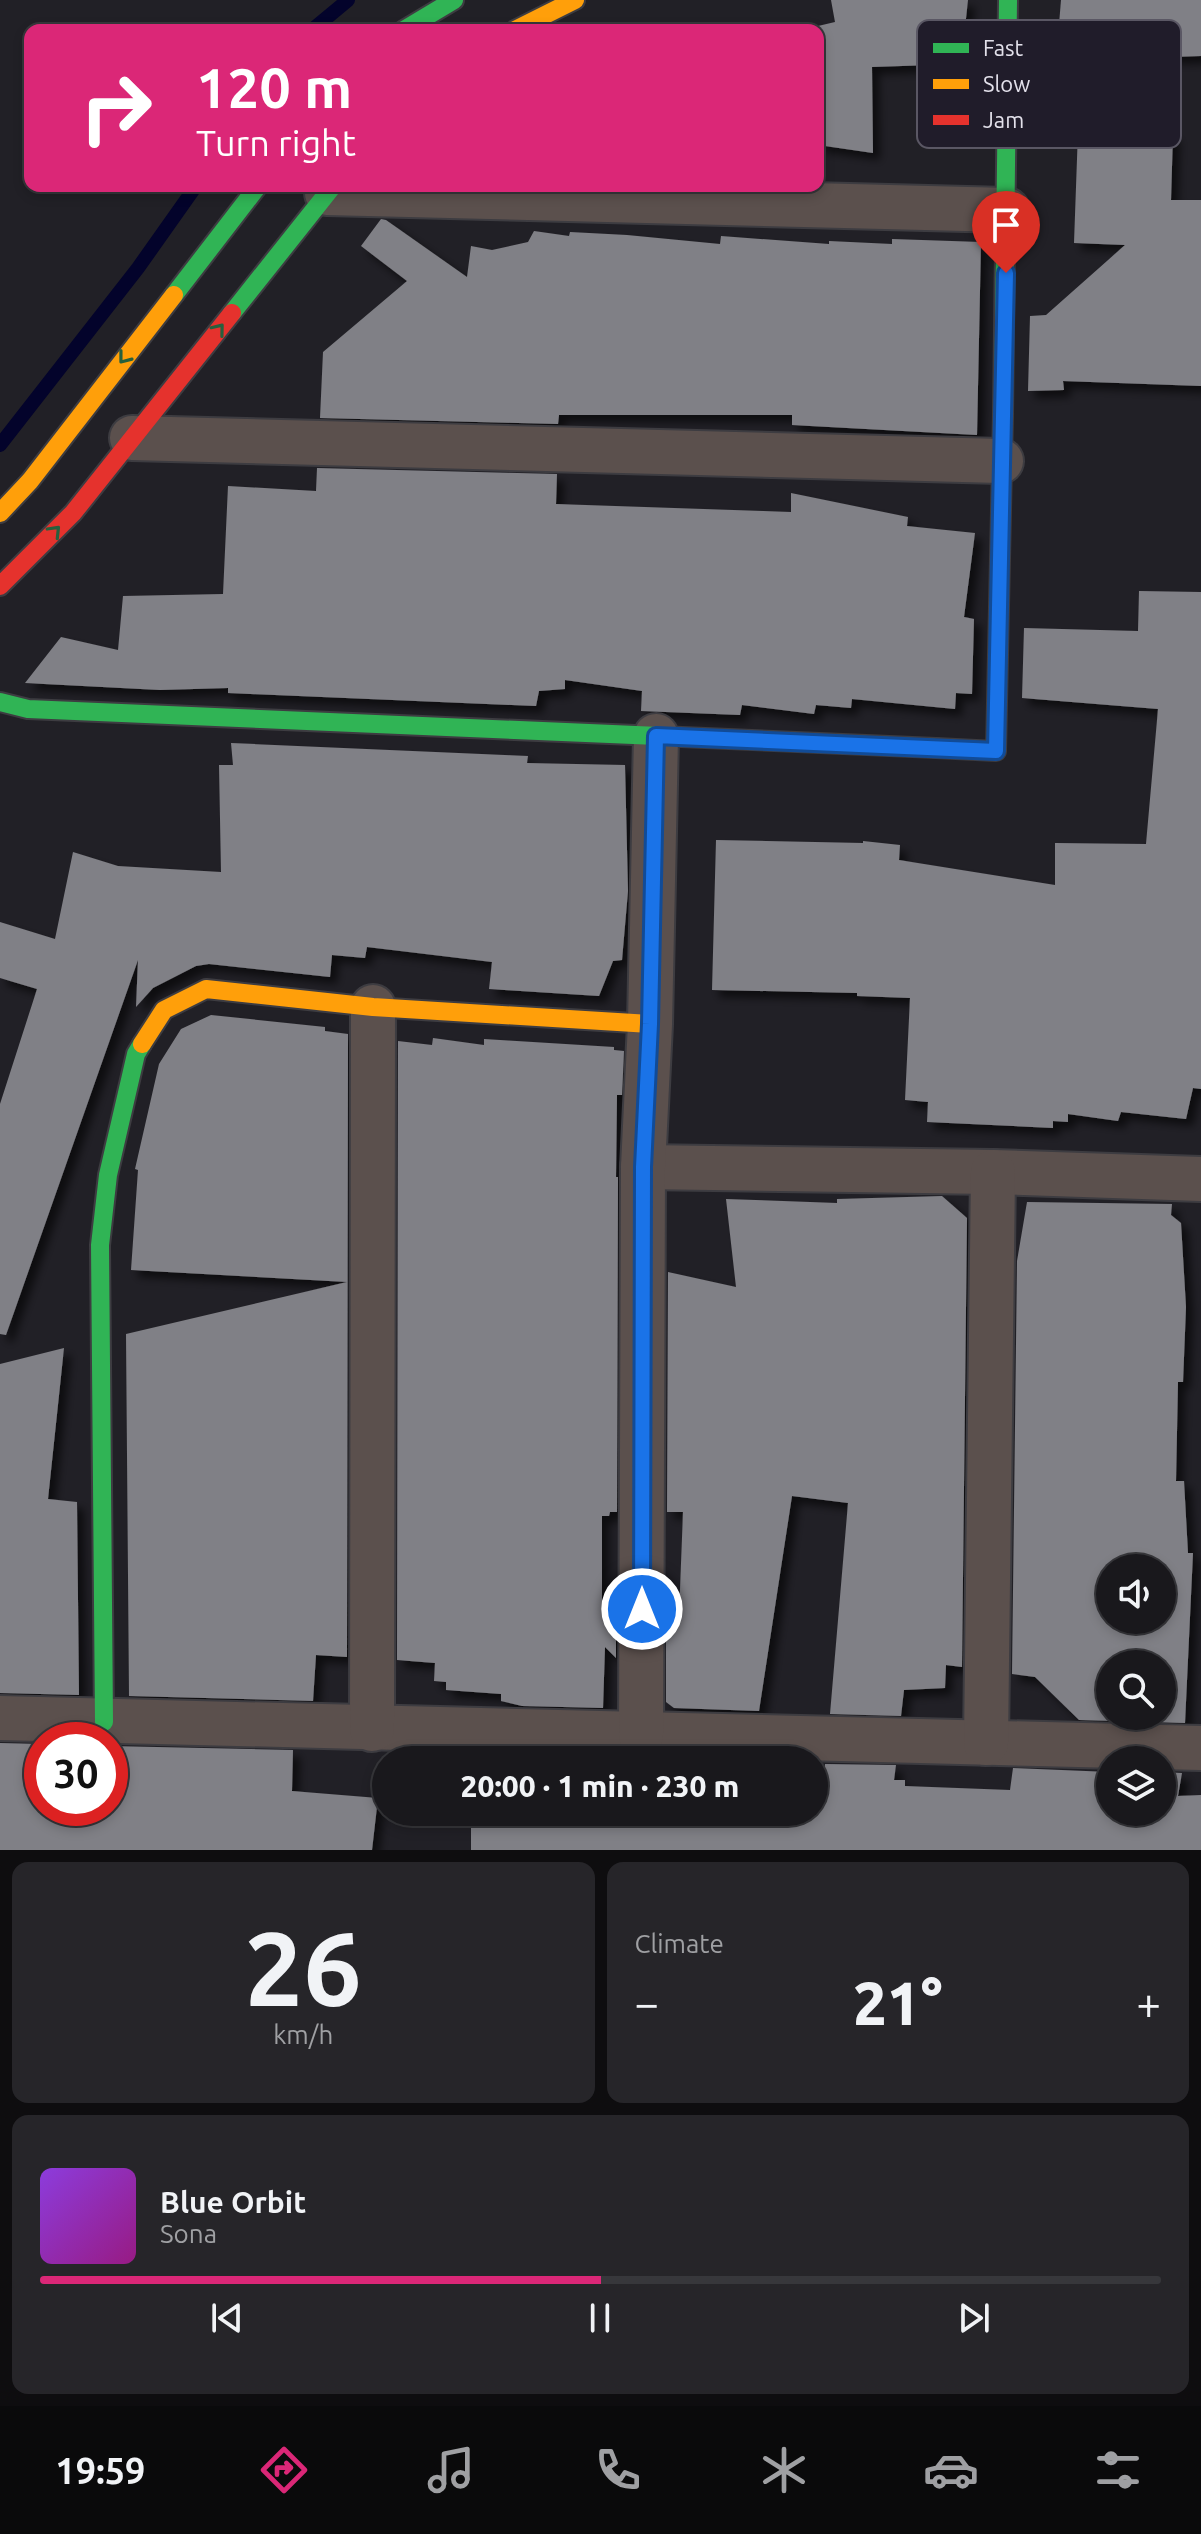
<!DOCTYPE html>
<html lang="en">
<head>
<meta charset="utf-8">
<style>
  :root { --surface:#19181c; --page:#262529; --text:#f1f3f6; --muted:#9fa0a3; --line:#37373b; --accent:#db2777 }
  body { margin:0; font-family:Ubuntu,sans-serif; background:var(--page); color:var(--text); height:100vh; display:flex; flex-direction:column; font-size:30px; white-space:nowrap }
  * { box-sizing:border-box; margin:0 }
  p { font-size:26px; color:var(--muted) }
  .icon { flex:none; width:44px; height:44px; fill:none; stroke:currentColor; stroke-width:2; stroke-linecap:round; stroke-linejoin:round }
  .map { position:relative; height:1850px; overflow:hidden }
  .sheet { display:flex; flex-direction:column; gap:12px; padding:12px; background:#0e0d0f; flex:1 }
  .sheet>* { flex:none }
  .banner { position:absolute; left:24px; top:24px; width:800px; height:168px; border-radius:16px; box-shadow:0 4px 12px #0003,0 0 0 2px var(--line); background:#db2777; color:#fff; overflow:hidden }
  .buttons { position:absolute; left:1096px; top:1554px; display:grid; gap:16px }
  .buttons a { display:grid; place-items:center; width:80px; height:80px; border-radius:50%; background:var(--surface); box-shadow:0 4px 12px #0003,0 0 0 2px var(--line); font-size:40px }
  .speed { position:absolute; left:24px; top:1722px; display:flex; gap:16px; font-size:40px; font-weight:700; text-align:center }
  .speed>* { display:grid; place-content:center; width:104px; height:104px; border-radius:50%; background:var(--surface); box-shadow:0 4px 12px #0003,0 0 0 2px var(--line); line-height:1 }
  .speed .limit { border:12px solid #d22; background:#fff; color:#111 }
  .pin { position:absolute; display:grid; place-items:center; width:68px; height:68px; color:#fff; margin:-82px -34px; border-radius:50% 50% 50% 0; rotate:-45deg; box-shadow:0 0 8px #0007 }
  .pin .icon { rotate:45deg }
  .me { position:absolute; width:88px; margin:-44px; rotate:0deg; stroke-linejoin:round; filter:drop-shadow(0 0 6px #0008) }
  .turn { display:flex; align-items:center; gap:28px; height:168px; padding:0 40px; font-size:36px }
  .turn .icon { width:104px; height:104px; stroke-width:2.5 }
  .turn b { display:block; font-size:56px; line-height:68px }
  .big { font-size:60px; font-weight:800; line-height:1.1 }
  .sheet .widget { flex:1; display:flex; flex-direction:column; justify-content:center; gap:12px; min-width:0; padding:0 28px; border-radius:16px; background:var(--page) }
  .sheet .dial { align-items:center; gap:0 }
  .dial b { font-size:104px; line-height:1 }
  .song { display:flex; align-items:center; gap:24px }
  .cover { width:96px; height:96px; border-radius:12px; background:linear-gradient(135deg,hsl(270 70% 55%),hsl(310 70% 35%)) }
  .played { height:8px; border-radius:4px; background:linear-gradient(90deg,var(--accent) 50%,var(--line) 50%) }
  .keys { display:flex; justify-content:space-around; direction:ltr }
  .heat { display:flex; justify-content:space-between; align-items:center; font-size:44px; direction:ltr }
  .sheet .tiles { flex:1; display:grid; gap:12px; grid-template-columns:1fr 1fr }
  .widget:last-child { grid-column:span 2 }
  .trip { position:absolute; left:372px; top:1746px; width:456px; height:80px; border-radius:40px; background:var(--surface); box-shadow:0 4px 12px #0003,0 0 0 2px var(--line); font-weight:800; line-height:80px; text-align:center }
  .tabs { display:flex; height:128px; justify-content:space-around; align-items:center; background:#0a0a0b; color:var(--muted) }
  .tabs .icon { width:56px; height:56px }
  .tabs .on { color:var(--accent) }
  .tabs b { font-size:36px; color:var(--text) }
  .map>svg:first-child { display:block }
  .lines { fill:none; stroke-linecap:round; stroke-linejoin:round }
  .stream { stroke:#03032b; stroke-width:14 }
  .building { fill:#808086; fill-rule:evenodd; filter:url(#shadow) }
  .street-casing { stroke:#3d3c41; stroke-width:48 }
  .fast-casing { stroke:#3d3c41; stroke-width:22 }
  .slow-casing { stroke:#3d3c41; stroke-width:22 }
  .jam-casing { stroke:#3d3c41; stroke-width:22 }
  .street { stroke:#5b504d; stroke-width:44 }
  .fast { stroke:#30b455; stroke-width:18 }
  .slow { stroke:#ff9f0a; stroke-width:18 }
  .jam { stroke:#e5322d; stroke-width:18 }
  .oneway { stroke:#27603d }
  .route-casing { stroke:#114b97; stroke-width:20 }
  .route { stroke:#1a73e8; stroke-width:14 }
  .key { fill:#201c2a; stroke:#5a5764; stroke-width:2 }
  .key-label { font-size:22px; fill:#e3e1eb }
</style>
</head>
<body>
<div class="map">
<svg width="1201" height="1850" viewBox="0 0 1201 1850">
  <defs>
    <filter id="shadow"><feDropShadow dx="7" dy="7" stdDeviation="4" flood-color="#0009"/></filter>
  </defs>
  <rect width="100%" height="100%" fill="#212026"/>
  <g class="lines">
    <!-- stream -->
    <g class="stream">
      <path d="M312 30 348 0"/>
      <path d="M0 445 138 268 196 186"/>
    </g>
  </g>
  <!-- building -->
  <g class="building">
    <path d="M831 0H968L961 64 872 67 873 153 818 145V26L835 22Z"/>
    <path d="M1061 0H1201V56L1056 61Z"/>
    <path d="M1078 131 1173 133 1171 200H1201V386L1063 381 1064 390 1028 391 1030 316 1046 315 1125 245 1074 243Z"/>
    <path d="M381 219 386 220 467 277 471 246 492 250 528 242 534 231 569 236 570 232 627 235 720 244 721 236 829 244V241L892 244V239L981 242 977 435 792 425V415H559L558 424 320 418 323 352 407 281 361 246Z"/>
    <path d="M317 468 557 474 556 504 791 512V493L908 517 907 526 975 533 964 617 974 619 972 694 956 693 955 709 852 699 851 708 816 705 814 714 742 705 740 715 641 711 642 691 565 680V689L539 691 536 706 228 693V688L160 690 25 683 61 637 118 650 123 596 223 594 228 486 316 491Z"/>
    <path d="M1139 591 1201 592V1089L1193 1088 1186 1119 1121 1112 1118 1121 1068 1114V1122L1053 1121V1128L927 1122 928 1102 905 1100 910 998 857 996V993L712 990 716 840 863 843V841L900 845 899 860 1055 885V843L1146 844 1158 709 1022 698 1024 628 1138 631Z"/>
    <path d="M231 743 528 756 527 763 625 765 628 891 622 960 613 961 599 996 489 989 492 962 367 947 365 958 332 955 330 977 209 964 196 966 153 988 136 1007 138 960 6 1335 0 1334V1104L37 989 0 978V922L55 939 73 852 118 866 221 872 219 765H233Z"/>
    <path d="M211 1015 325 1027V1031L348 1034 347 1657 316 1655 313 1701 129 1696 126 1334 347 1282 131 1270 138 1170 135 1169 159 1064 181 1029Z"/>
    <path d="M433 1038 484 1045V1039L614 1047V1050L624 1051 622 1095H617L616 1177H618L617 1512H610L609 1516H602V1610L616 1611V1658L605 1647 603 1708 522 1706 501 1701V1694L446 1690V1682L434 1681 435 1663 397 1660 398 1041 432 1045Z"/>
    <path d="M942 1196 967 1218 962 1667 946 1665 945 1688 904 1690 901 1716 830 1714 848 1503 792 1496 759 1711 674 1708 666 1702V1614L679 1615 683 1512H667L668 1272 736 1287 726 1199 837 1203V1199Z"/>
    <path d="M1027 1202 1172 1204 1171 1215 1181 1223 1186 1307 1183 1382H1178L1176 1481H1184L1188 1553H1193L1185 1723 1079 1720 1035 1677 1012 1674 1017 1261ZM1110 1568H1162V1620H1110ZM1110 1664H1162V1716H1110Z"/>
    <path d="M64 1348 48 1499 77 1502 79 1695 0 1693V1364Z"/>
    <path d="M0 1743 42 1744V1808H110V1746L293 1750 292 1791 378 1798 372 1850H0Z"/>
    <path d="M825 1764 896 1765 894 1780H905V1786L1010 1790 1013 1768 1110 1772V1812H1162V1772L1182 1773 1178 1796 1201 1795V1850H471V1812H814V1803H822Z"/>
  </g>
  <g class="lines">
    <defs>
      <g id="street">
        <path d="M327 193 1007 210"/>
        <path d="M132 438 1001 461"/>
        <path d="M643 1167 993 1172 1201 1179"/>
        <path d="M0 1718 1201 1748"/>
        <path d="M372 1729 373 1007"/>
        <path d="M641 1735 643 1167 650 1024 656 736"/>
        <path d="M986 1743 993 1172"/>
      </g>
      <g id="fast">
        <path d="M404 30 454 0"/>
        <path d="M174 295 258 186"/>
        <path d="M232 313 333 186"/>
        <path d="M1003 414 1008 0"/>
        <path d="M0 702 28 709 936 748"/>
        <path d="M104 1722 100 1245 108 1175 136 1054 142 1044"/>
      </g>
      <g id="slow">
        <path d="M515 30 575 0"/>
        <path d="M0 513 30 481 174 295"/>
        <path d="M936 748 996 751 1003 414"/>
        <path d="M142 1044 164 1010 206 989 373 1007 650 1024"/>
      </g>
      <path id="jam" d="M0 586 73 513 232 313"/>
    </defs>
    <!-- street casing -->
    <use href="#street" class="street-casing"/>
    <!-- fast casing -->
    <use href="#fast" class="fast-casing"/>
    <!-- slow casing -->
    <use href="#slow" class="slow-casing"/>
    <!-- jam casing -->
    <use href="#jam" class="jam-casing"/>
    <!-- street -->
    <use href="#street" class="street"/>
    <!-- fast -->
    <use href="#fast" class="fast"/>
    <!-- slow -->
    <use href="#slow" class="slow"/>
    <!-- jam -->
    <use href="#jam" class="jam"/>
  </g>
  <!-- one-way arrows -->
  <defs><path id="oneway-chevron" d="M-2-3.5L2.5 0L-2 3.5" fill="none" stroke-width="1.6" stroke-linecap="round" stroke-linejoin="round" transform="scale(2)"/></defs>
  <g class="oneway">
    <use href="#oneway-chevron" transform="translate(219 329) rotate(-51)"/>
    <use href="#oneway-chevron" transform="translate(124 358) rotate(128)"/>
    <use href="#oneway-chevron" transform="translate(55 531) rotate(-46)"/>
  </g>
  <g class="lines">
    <defs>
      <path id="route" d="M642 1609 643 1167 650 1024 656 736 996 751 1006 273"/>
    </defs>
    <!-- route casing -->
    <use href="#route" class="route-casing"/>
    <!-- route -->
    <use href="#route" class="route"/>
  </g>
  <!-- legend -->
  <rect x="917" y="20" width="264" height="128" rx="12" class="key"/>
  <rect x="933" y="43" width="36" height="10" fill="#30b455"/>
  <rect x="933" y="79" width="36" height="10" fill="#ff9f0a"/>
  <rect x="933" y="115" width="36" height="10" fill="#e5322d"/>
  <g class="key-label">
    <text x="983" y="56">Fast</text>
    <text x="983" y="92">Slow</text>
    <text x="983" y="128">Jam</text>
  </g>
</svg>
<div class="buttons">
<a><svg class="icon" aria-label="sound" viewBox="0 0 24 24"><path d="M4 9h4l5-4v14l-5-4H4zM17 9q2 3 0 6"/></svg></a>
<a><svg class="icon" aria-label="search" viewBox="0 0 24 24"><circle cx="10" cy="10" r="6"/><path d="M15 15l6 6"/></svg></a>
<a><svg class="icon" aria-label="layers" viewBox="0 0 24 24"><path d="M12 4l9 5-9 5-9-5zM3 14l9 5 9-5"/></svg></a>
</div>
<div class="speed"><div class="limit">30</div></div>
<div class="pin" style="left:1006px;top:273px;background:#d93025"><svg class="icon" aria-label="arrive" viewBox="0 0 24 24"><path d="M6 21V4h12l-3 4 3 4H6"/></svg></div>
<svg class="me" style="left:642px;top:1609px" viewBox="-20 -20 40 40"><circle r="17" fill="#1a73e8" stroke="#fff" stroke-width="3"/><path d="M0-11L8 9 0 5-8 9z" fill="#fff"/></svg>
<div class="trip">20:00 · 1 min · 230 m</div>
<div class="banner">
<div class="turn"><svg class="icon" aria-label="right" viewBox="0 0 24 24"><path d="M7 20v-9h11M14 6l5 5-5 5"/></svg><div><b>120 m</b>Turn right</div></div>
</div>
</div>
<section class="sheet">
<div class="tiles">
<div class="widget dial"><b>26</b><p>km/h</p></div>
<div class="widget"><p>Climate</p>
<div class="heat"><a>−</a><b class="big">21°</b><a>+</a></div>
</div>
<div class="widget">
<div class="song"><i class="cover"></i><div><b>Blue Orbit</b><p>Sona</p></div></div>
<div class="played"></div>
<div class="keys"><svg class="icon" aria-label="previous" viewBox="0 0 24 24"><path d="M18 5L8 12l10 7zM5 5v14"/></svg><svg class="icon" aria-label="pause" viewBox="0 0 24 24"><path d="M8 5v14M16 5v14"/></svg><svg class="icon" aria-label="next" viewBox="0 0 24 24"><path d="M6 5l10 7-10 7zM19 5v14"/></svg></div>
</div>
</div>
</section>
<nav class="tabs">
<b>19:59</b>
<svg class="icon on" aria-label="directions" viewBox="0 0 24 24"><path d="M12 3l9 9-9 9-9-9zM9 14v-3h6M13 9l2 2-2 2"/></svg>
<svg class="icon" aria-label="music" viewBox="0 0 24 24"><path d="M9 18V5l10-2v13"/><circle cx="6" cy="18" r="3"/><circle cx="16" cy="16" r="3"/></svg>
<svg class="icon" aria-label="phone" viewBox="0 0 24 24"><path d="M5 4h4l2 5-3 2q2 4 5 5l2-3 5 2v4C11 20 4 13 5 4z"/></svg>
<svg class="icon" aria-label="climate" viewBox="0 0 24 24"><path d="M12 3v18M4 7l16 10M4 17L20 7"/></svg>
<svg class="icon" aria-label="car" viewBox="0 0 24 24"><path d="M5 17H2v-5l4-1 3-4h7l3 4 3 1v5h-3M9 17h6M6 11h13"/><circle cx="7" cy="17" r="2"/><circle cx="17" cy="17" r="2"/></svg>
<svg class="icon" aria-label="filters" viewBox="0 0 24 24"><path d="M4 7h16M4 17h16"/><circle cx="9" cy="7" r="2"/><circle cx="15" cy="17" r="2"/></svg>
</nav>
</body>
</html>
